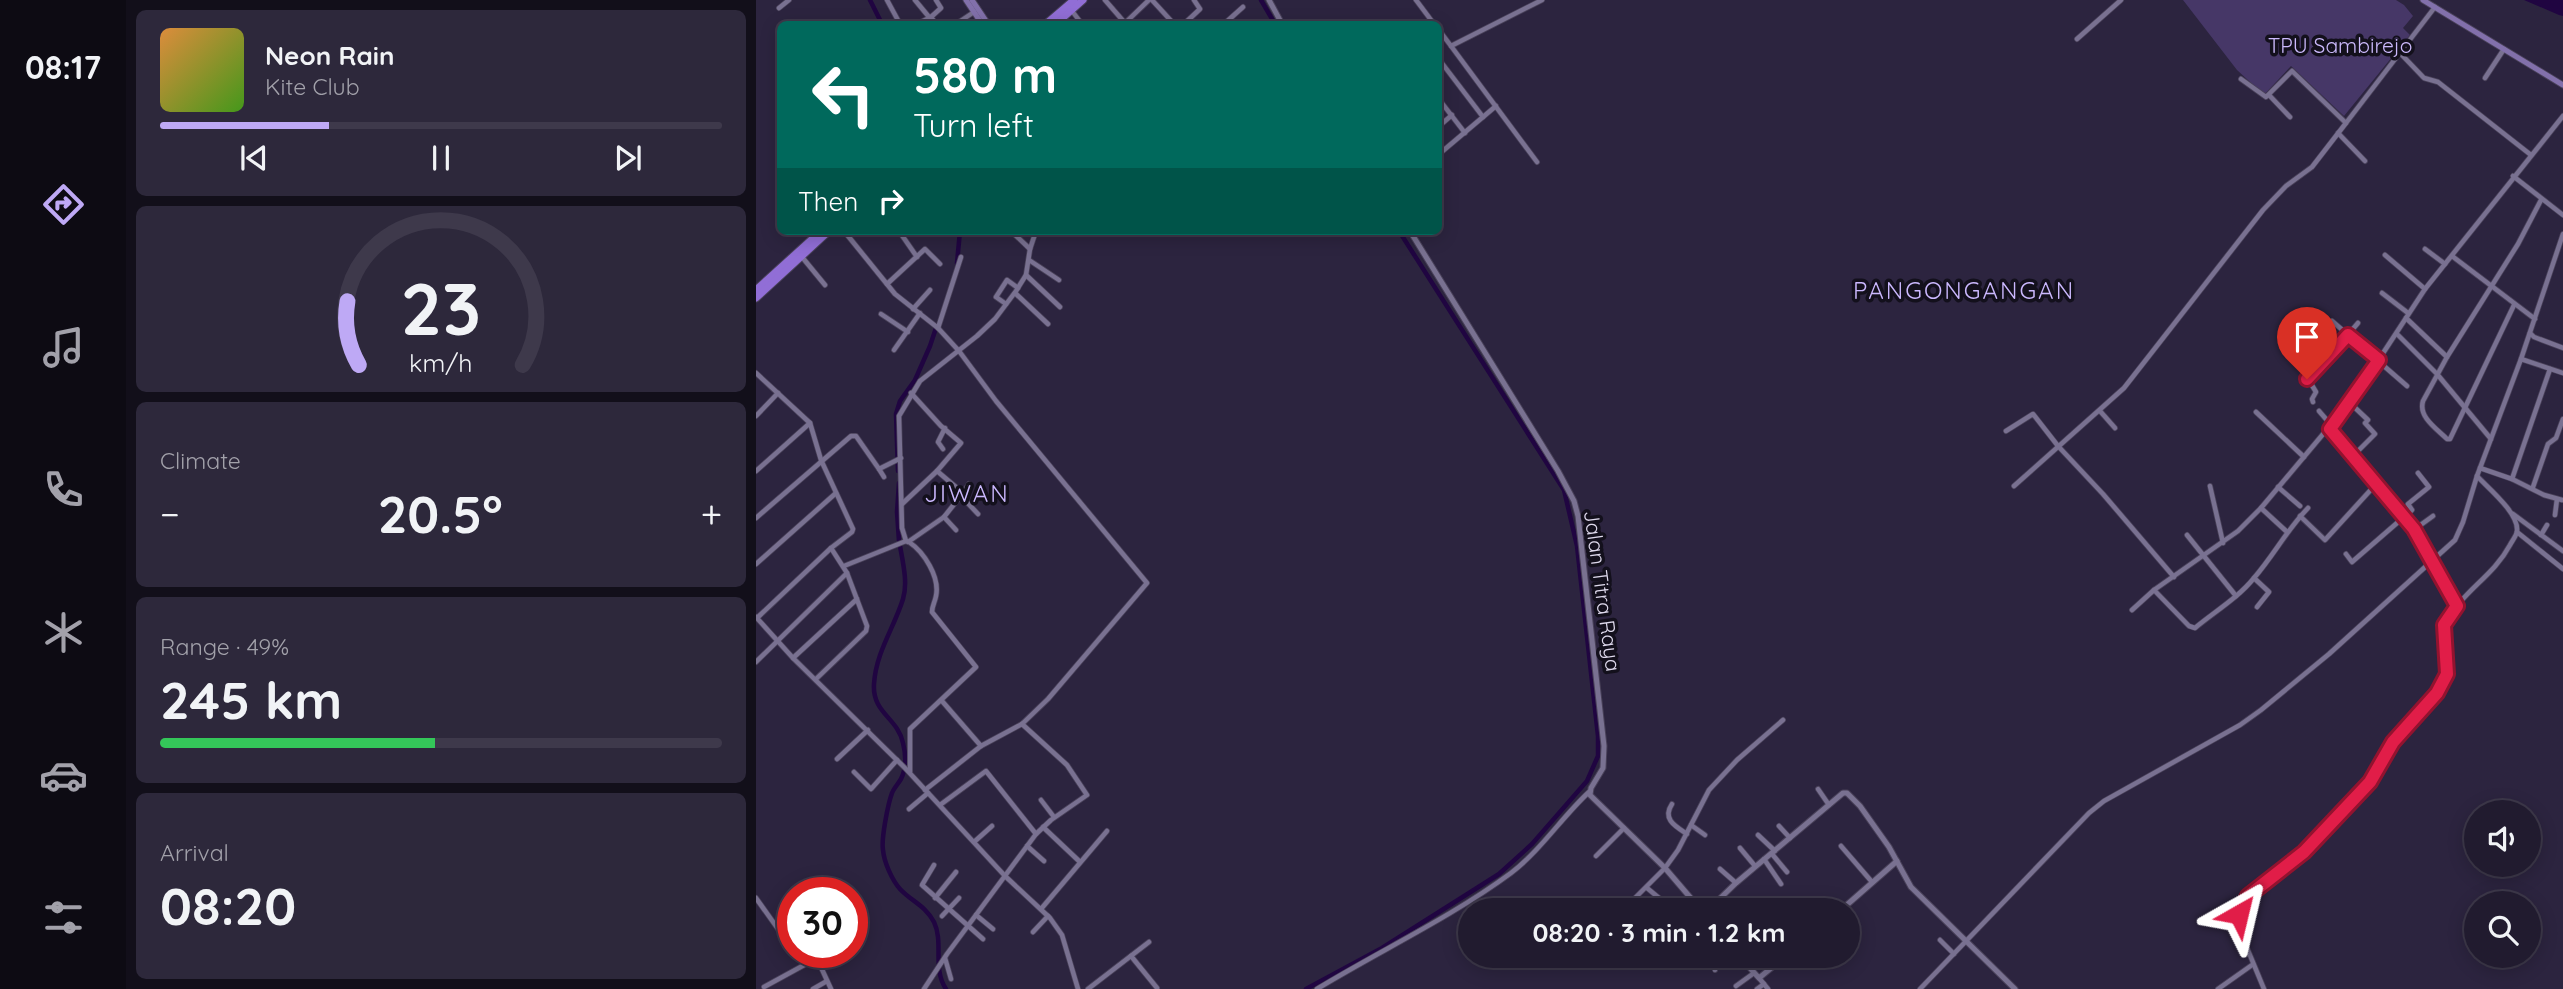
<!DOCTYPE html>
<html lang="en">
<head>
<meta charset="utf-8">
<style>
  :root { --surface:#211b2f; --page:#2d283b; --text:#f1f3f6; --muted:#a2a1aa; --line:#3e394b; --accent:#bea9f5 }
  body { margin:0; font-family:Quicksand,sans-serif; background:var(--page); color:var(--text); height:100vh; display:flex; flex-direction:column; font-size:26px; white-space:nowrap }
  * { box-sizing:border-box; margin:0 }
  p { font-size:23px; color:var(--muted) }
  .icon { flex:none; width:38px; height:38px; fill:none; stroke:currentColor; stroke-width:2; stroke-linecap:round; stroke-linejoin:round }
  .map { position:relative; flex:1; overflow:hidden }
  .side { display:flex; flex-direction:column; gap:10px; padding:10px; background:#120f1a; width:630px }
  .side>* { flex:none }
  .guide { position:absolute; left:21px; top:21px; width:665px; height:214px; border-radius:10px; box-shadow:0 4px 18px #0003,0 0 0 2px var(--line); background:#00695c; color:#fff; overflow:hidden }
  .tools { position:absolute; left:1708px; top:800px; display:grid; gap:14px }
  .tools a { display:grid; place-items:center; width:77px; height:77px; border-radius:50%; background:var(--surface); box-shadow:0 4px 18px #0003,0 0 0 2px var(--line); font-size:35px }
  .speed { position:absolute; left:21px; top:877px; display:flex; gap:14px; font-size:35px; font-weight:700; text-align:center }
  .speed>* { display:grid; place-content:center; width:91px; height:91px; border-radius:50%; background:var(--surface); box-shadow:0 4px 18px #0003,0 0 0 2px var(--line); line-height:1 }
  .speed .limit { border:10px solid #d22; background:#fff; color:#111 }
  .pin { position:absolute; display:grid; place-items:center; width:60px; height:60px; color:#fff; margin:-72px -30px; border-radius:50% 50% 50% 0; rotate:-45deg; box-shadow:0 0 7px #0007 }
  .pin .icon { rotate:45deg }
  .me { position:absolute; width:77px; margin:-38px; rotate:37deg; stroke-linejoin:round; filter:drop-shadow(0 0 5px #0008) }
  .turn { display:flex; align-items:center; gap:24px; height:147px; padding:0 21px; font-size:32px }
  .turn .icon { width:91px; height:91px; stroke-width:2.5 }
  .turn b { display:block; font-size:49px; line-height:60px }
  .then { display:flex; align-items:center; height:66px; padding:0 21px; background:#0003; gap:14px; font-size:26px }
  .big { font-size:52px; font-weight:700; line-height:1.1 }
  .side .tile { flex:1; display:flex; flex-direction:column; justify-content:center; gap:10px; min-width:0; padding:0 24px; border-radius:10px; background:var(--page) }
  .side .dial { align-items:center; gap:0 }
  .dial svg { height:182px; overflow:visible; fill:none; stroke:var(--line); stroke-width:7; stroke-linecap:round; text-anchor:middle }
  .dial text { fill:var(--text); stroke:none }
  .song { display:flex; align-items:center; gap:21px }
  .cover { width:84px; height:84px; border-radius:10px; background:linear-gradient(135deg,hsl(30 70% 55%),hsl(100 70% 35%)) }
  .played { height:7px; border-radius:4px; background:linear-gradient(90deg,var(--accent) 30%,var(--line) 30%) }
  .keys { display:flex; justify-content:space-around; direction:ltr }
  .heat { display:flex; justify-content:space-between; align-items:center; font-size:38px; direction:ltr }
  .charge { height:10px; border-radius:5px; background:linear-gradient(90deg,#34c759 49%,var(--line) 0) }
  .trip { position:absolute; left:702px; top:898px; width:402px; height:70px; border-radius:35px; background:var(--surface); box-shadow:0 4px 18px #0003,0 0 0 2px var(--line); font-weight:700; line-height:70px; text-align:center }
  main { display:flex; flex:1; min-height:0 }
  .menu { display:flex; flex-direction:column; width:126px; justify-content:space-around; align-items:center; background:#0d0b13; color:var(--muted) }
  .menu .icon { width:49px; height:49px }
  .menu .on { color:var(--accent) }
  .menu b { font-size:32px; color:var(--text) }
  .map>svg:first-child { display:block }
  .green { fill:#463767 }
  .water { fill:#200541 }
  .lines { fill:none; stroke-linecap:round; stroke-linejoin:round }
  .canal { stroke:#200541; stroke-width:4.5 }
  .minor-casing { stroke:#494159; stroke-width:6 }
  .tertiary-casing { stroke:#494159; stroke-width:7 }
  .secondary-casing { stroke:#494159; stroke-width:7 }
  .trunk-casing { stroke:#494159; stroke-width:9 }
  .minor { stroke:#797191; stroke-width:4.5 }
  .tertiary { stroke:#797191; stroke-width:5 }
  .secondary { stroke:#8270ab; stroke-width:5 }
  .trunk { stroke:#916ed6; stroke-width:7 }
  .route-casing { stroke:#92132f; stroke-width:18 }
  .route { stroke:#e11d48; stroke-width:12 }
  .labels { text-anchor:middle; stroke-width:7; stroke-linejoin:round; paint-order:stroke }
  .park-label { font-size:21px; fill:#ccbafd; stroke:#13101c }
  .street-label { font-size:21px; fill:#ded9ec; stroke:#13101c }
  .quarter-label { font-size:24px; letter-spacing:2px; fill:#cbb8fe; stroke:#13101c }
</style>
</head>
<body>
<main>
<nav class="menu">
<b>08:17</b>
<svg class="icon on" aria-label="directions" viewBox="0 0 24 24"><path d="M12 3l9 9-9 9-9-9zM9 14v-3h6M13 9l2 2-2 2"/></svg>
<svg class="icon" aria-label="music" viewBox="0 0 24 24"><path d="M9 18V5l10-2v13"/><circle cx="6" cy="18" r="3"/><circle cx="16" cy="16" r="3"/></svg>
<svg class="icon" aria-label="phone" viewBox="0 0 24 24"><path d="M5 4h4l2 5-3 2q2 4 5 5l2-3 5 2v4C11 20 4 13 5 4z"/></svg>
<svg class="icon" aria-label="climate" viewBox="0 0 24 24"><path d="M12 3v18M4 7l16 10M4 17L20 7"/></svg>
<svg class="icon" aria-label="car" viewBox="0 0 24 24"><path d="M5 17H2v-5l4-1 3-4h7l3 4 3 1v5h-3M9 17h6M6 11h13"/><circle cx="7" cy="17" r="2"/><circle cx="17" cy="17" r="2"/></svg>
<svg class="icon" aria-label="filters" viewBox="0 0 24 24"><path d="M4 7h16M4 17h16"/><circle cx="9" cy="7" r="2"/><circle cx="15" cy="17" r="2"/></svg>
</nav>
<section class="side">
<div class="tile">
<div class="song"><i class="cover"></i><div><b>Neon Rain</b><p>Kite Club</p></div></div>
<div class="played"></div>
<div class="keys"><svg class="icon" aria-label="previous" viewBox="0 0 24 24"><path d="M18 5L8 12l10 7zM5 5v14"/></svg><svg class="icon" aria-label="pause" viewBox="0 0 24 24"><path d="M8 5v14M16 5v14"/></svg><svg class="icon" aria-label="next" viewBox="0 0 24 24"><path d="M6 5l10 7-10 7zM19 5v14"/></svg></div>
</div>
<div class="tile dial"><svg viewBox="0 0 100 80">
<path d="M14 69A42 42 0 1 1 86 69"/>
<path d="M14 69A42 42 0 0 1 9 41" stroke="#bea9f5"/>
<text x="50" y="56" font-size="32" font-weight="700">23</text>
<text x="50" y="72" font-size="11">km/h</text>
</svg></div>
<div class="tile"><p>Climate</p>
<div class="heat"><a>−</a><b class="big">20.5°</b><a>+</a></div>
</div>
<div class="tile"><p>Range · 49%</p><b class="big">245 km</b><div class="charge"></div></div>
<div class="tile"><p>Arrival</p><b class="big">08:20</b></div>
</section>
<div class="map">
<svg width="1807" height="989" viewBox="0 0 1807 989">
  <rect width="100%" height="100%" fill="#2c243f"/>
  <!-- green -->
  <path class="green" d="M1427 0H1640L1648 5 1657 16 1647 28 1654 35 1588 116 1535 66 1508 95 1481 70Z"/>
  <!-- water -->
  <path class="water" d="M1768 0H1807V16L1803 15Z"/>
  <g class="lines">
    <!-- canal -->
    <g class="canal">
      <path d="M114 0 126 24"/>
      <path d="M505 0 519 24"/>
      <path d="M201 263 204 231"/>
      <path d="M142 471 140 414 144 401 159 380 174 346 181 325"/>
      <path d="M143 483 141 512 143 541"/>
      <path d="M144 546C147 563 152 583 147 599 138 628 120 652 118 684 116 713 142 718 147 743 150 755 150 769 145 779 142 784 138 788 136 793 132 804 125 839 127 850 128 862 136 880 144 889 155 901 170 906 178 922 188 943 176 968 190 989"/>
      <path d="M550 989 626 948 743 874 776 844 831 781 842 756V736L821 546 808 490 643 231"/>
    </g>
    <defs>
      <g id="minor">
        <path d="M131 0 144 24"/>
        <path d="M159 0 173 17"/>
        <path d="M349 0 369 23"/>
        <path d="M396 0 418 24"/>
        <path d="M660 0 678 24"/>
        <path d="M23 8 33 0"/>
        <path d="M316 11 326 24"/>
        <path d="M175 17 185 8 180 0"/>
        <path d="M161 24 175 17 180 24"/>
        <path d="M200 24 218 12"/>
        <path d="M368 24 393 0"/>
        <path d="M428 24 444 9 438 0"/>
        <path d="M468 24 487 7"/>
        <path d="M682 36 686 34 695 46 781 162"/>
        <path d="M1321 39 1365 0"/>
        <path d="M695 46 786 0"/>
        <path d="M1645 54 1668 78 1682 82 1775 155"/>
        <path d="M682 58 727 117"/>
        <path d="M1729 78 1748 49"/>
        <path d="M1513 95 1534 117"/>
        <path d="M682 98 709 133"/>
        <path d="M1590 123 1679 7"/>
        <path d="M682 127 696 115"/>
        <path d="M1582 133 1609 161"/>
        <path d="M682 155 740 106"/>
        <path d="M1757 176 1807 215"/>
        <path d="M88 231 139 294 182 328 203 351 240 401 391 583 292 699 266 724 225 746 169 790"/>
        <path d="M143 231 161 257"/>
        <path d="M255 231 274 249"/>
        <path d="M1669 249 1689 264"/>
        <path d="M1629 255 1669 289"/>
        <path d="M1696 256 1779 319"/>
        <path d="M46 257 69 285"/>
        <path d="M273 260 303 280"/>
        <path d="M270 275 304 307"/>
        <path d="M131 284 169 249 184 264"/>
        <path d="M259 293 292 324"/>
        <path d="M1626 293 1652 313"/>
        <path d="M250 304 240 297 251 280 262 288"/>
        <path d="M1758 305 1694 439H1691C1681 429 1662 417 1667 401L1691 357 1762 244 1785 200"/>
        <path d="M157 309 174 290"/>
        <path d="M125 314 152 332"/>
        <path d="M1650 318 1691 357"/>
        <path d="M1576 321 1651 386"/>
        <path d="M182 328 205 257"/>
        <path d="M1774 333 1778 337 1807 348"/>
        <path d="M1641 334 1681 374 1735 439"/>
        <path d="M138 350 164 313"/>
        <path d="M1765 359 1807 373"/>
        <path d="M0 373 54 423 65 460 97 529 96 532 75 548 1 618"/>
        <path d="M1557 402 1556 399 1560 392 1551 377 1572 358 1602 323"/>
        <path d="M1594 403 1612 420 1609 423 1619 434 1597 456"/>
        <path d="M1344 411 1359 428"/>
        <path d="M1563 411 1576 426"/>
        <path d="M1500 412 1548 457"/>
        <path d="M0 416 22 393"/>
        <path d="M1574 429 1659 529 1701 605"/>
        <path d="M1250 431 1277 414 1302 446 1347 494 1418 577"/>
        <path d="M187 449 182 442 189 428"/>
        <path d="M1724 468 1756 479 1788 495 1806 500"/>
        <path d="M123 469 128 477"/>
        <path d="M0 471 54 423"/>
        <path d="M181 471 207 493 213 484"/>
        <path d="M1756 479 1794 369"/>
        <path d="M1258 486 1368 388 1507 210 1530 186 1556 167 1590 123 1536 71 1510 97 1485 79"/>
        <path d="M1454 486 1467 543"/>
        <path d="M1522 487 1544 506"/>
        <path d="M1777 487 1792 444 1800 438 1807 419"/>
        <path d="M207 493 188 517 152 542 150 541 146 528 143 416 164 381 221 336 239 319 260 291 270 275 274 249 280 231"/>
        <path d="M205 496 222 514"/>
        <path d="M146 504 181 471 205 443 185 426 155 393"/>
        <path d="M1505 508 1530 531"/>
        <path d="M1757 514 1807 551"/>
        <path d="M1799 515 1801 499"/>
        <path d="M1544 516 1569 540 1621 483"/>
        <path d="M188 517 200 530"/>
        <path d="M0 518 95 436H100L123 469 145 458"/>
        <path d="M1659 529 1677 516"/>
        <path d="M1761 532 1807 569"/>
        <path d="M1431 535 1480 596"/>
        <path d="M1785 535 1791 525"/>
        <path d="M153 542C168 552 184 577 180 596 179 602 176 606 176 612L220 667 154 729V772"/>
        <path d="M1590 554 1596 562 1656 510 1652 504 1673 487 1662 473"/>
        <path d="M0 564 80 493"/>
        <path d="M88 566 150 541"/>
        <path d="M1498 578 1513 592 1501 607"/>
        <path d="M1398 590 1433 626 1439 628C1458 612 1482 598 1498 578 1518 555 1530 531 1552 508"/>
        <path d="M1376 610 1398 590 1482 531 1505 508 1599 396 1669 289 1807 116"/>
        <path d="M0 617 37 658 149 768 249 876 294 918 306 935 322 989"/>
        <path d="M37 658 101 599"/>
        <path d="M0 662 91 573"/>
        <path d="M60 679 110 631 111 626 91 573 75 548"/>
        <path d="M186 701 225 746"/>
        <path d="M81 759 112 730"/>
        <path d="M98 772 115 789 141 760"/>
        <path d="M1062 789 1073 805"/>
        <path d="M285 800 298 817"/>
        <path d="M916 804C906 819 919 826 931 834"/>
        <path d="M184 805 230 771 280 834"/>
        <path d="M153 809 172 793"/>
        <path d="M935 825 949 835"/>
        <path d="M1023 826 1034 838"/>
        <path d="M287 827 323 861"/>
        <path d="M1002 835 1019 851"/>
        <path d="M218 842 236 826"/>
        <path d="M271 846 288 861"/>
        <path d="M1085 846 1116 882"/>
        <path d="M984 848 999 866"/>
        <path d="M1016 854 1031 872"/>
        <path d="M840 856 868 828"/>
        <path d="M1008 859 1025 884"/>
        <path d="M178 865 166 885 227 939"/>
        <path d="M964 869 980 883"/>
        <path d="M891 888 914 907"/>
        <path d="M0 898 32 943 37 942"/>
        <path d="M179 898 200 872"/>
        <path d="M285 909 351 831"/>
        <path d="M867 910 909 868 922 850 953 790 981 760 1027 720"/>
        <path d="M220 915 237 929"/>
        <path d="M186 916 203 898"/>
        <path d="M277 932 292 916"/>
        <path d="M1184 940 1198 954"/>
        <path d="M58 952 75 989"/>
        <path d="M375 956 401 988"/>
        <path d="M958 956 956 960 959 970"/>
        <path d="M189 958 195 979"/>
        <path d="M1003 978 1012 989"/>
        <path d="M980 986 998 973"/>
        <path d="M8 987 61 958"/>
        <path d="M57 989 71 981"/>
        <path d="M168 989 191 954 280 834 295 820 331 795 311 765 266 724"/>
        <path d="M332 989 393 942"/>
        <path d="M561 989C625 950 694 918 755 873 785 850 806 817 833 792"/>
        <path d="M1001 989 1008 984"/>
        <path d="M1164 989 1333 813 1348 801 1484 725 1505 710 1573 654 1699 540 1707 522 1721 476 1765 359 1807 234"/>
        <path d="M1462 989 1496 965"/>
        <path d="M1508 989 1484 931C1482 917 1483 907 1492 896 1536 862 1577 827 1613 783 1626 768 1631 749 1644 733 1658 716 1680 701 1689 681 1697 661 1680 637 1692 618 1709 590 1738 575 1754 545 1756 541 1761 535 1761 531 1763 513 1732 488 1721 476"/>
      </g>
      <g id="tertiary">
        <path d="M513 0 526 24"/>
        <path d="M654 231 802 471 818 501 822 516 848 746 847 768 835 788 834 795 909 868 945 910"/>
        <path d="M952 910 980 883 1087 793H1091L1104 806 1133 847 1155 887 1259 989"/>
        <path d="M1085 910 1141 861"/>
        <path d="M983 956 1003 978 1030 956"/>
      </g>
      <g id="secondary">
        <path d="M210 0 226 24"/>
        <path d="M216 0 232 24"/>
        <path d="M1667 0 1807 85"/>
      </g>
      <g id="trunk">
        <path d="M290 24 318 0"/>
        <path d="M300 24 327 0"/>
        <path d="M0 290 65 231"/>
        <path d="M0 298 73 231"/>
      </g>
    </defs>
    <!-- minor casing -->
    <use href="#minor" class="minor-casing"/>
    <!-- tertiary casing -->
    <use href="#tertiary" class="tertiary-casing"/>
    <!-- secondary casing -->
    <use href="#secondary" class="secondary-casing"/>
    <!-- trunk casing -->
    <use href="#trunk" class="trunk-casing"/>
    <!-- minor -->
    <use href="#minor" class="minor"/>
    <!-- tertiary -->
    <use href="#tertiary" class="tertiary"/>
    <!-- secondary -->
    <use href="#secondary" class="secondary"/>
    <!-- trunk -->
    <use href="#trunk" class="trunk"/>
  </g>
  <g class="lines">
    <defs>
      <path id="route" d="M1483 914 1492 896 1548 852 1614 782 1637 742 1681 693 1691 674 1688 625 1701 606 1658 529 1574 429 1623 360 1592 335 1551 379"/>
    </defs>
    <!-- route casing -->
    <use href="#route" class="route-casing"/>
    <!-- route -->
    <use href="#route" class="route"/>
  </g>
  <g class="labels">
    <!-- park labels -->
    <g class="park-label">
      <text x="1584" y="53">TPU Sambirejo</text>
    </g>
    <!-- street labels -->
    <g class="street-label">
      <text transform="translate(846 591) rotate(82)" y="7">Jalan Titra Raya</text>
    </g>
    <!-- quarter labels -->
    <g class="quarter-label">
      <text x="1208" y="299">PANGONGANGAN</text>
      <text x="211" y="502">JIWAN</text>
    </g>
  </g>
</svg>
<div class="tools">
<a><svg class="icon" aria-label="sound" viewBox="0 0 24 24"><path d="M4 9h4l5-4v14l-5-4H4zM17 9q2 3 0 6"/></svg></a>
<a><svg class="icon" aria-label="search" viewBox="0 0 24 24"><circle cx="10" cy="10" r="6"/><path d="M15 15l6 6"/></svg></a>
</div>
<div class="speed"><div class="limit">30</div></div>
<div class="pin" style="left:1551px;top:379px;background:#d93025"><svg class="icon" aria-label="arrive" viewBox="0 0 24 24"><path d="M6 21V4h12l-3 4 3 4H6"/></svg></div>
<svg class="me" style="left:1483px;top:914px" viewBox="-20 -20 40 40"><path d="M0-17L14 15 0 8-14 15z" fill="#e11d48" stroke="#fff" stroke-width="4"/></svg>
<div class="trip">08:20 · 3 min · 1.2 km</div>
<div class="guide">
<div class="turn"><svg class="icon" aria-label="left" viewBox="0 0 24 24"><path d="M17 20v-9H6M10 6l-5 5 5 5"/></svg><div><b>580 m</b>Turn left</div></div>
<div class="then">Then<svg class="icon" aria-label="right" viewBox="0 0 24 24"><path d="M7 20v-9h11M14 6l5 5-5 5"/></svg></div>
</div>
</div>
</main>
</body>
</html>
